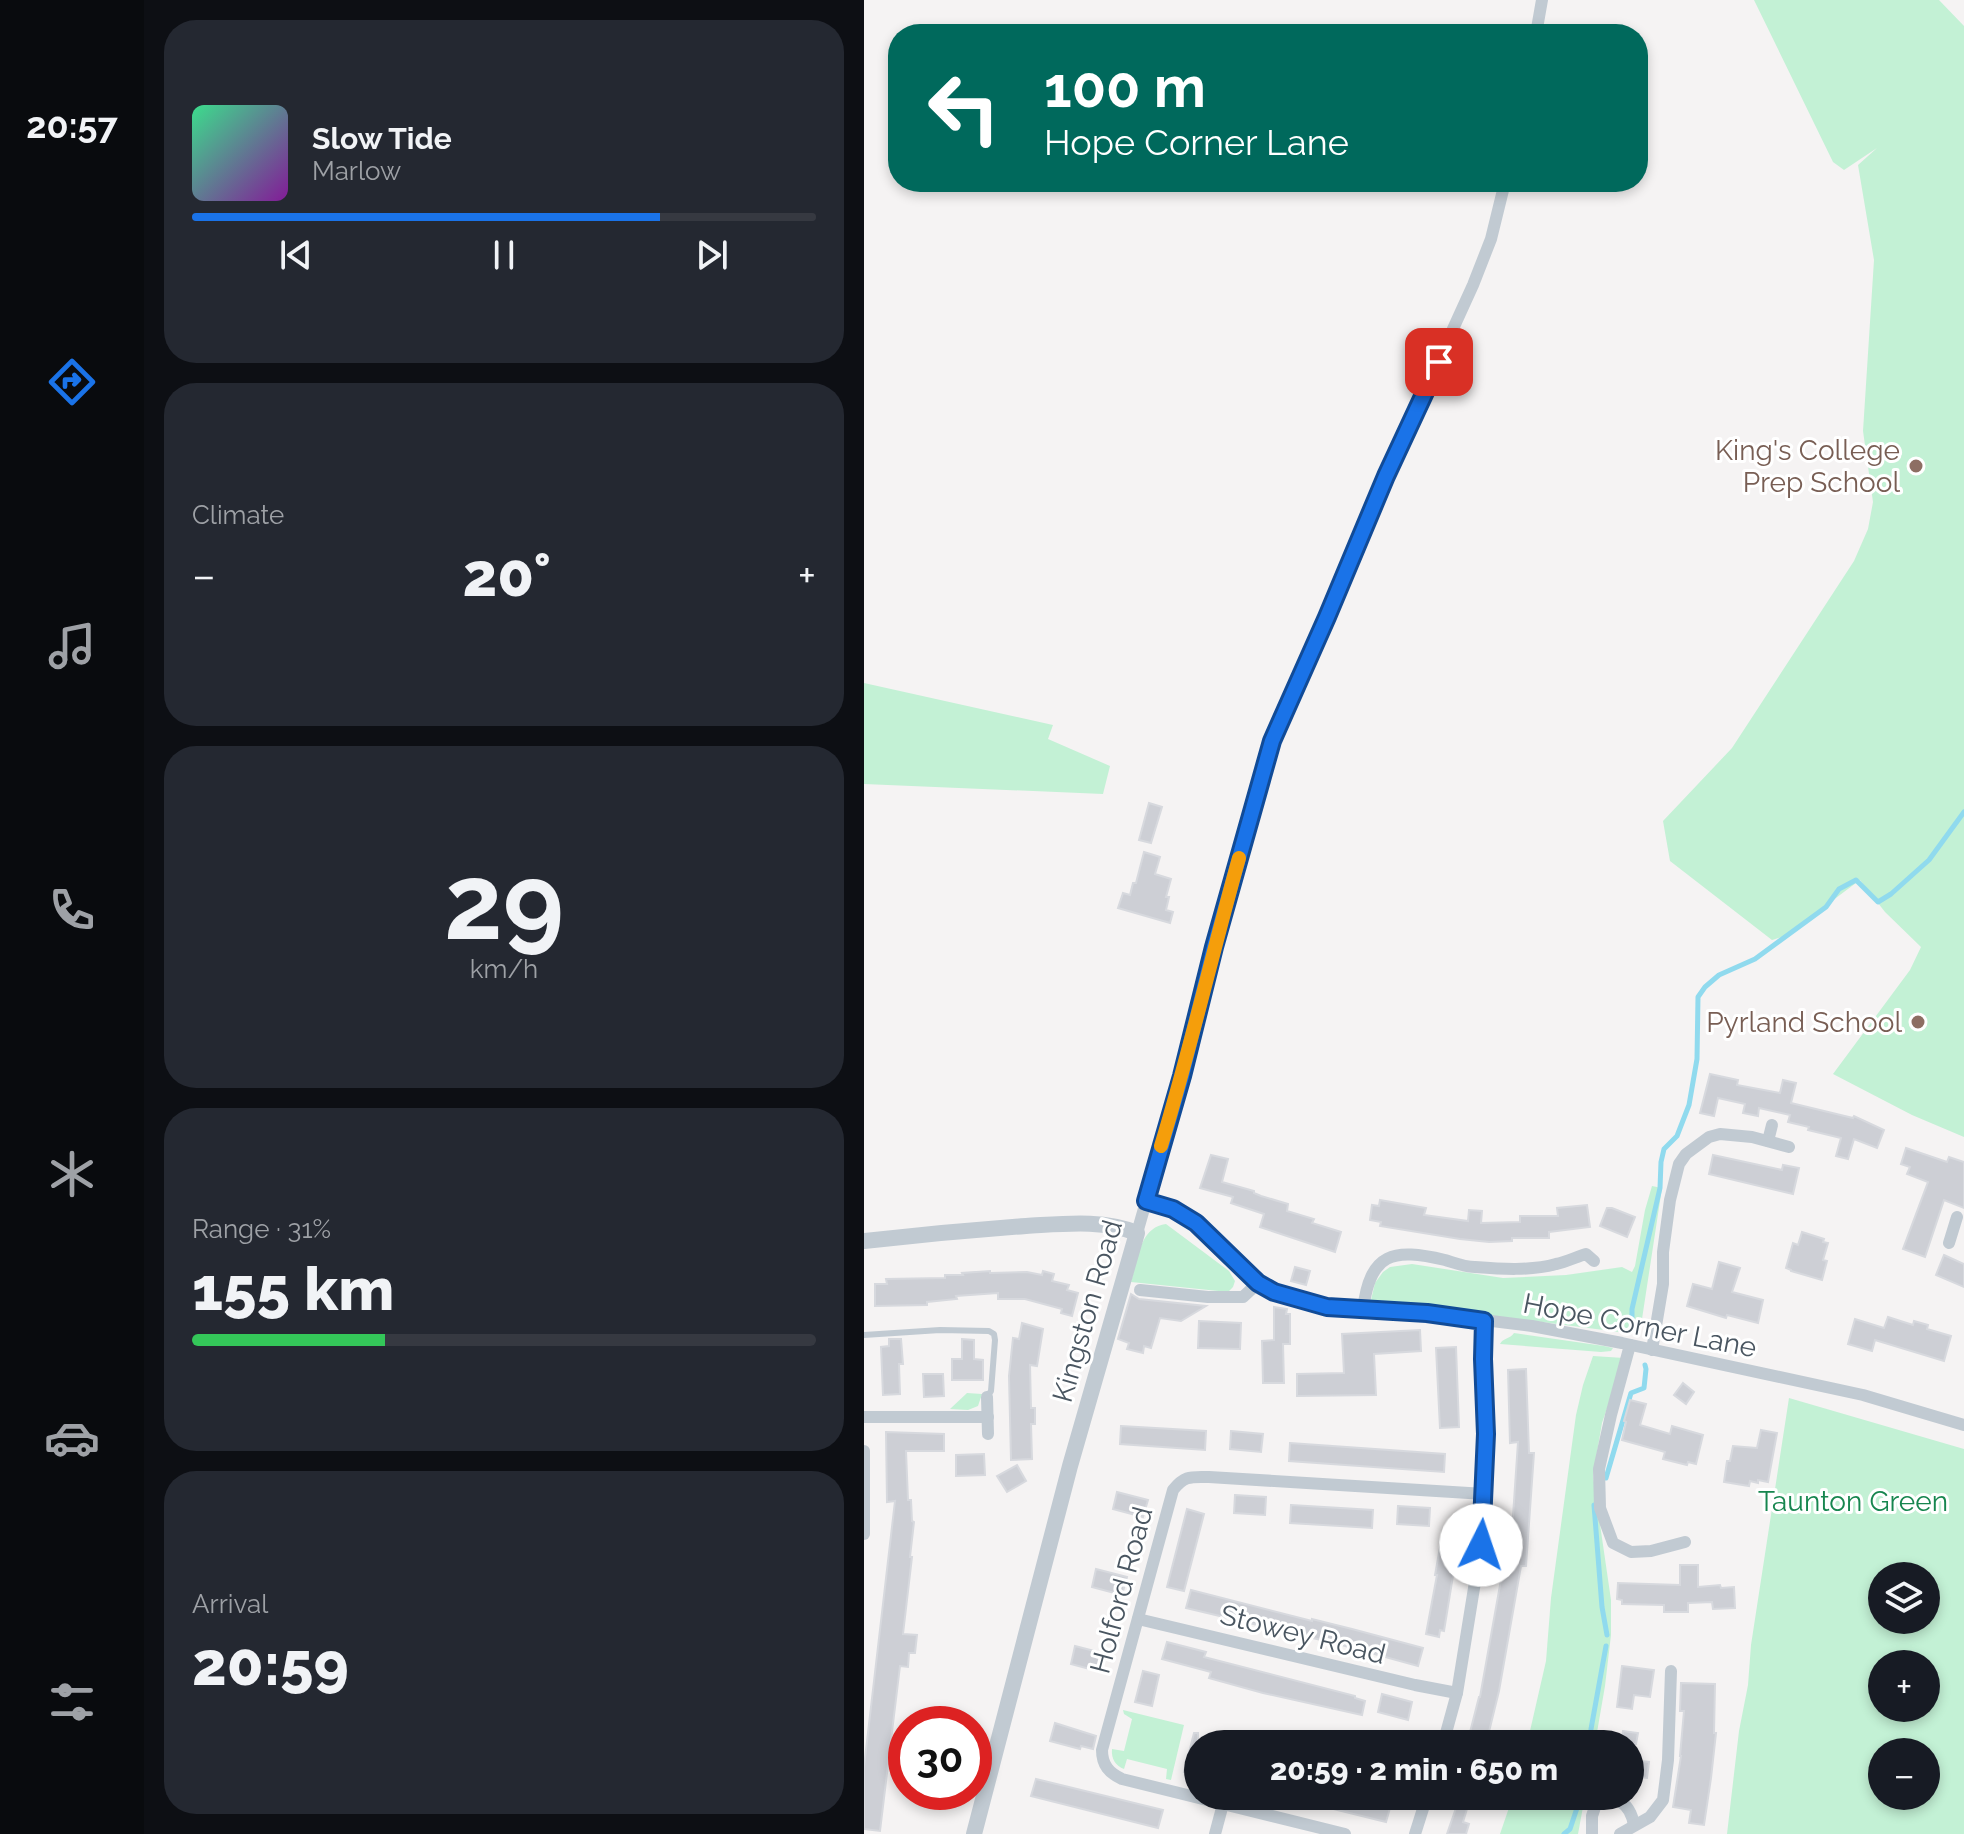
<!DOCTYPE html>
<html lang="en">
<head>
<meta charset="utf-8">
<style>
  :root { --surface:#171b24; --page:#242831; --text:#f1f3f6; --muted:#9ea1a6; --line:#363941; --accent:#1a73e8 }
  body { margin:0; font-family:Raleway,sans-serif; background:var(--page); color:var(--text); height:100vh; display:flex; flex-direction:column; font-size:30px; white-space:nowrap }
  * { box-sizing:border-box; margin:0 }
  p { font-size:26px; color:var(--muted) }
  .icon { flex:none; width:44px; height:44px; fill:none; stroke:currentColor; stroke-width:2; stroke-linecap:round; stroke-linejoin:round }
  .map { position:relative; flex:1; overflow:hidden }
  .drawer { display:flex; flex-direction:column; gap:20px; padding:20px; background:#0d0f14; width:720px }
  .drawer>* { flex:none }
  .banner { position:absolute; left:24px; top:24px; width:760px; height:168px; border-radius:32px; box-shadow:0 4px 12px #0003; background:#00695c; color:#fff; overflow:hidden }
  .fabs { position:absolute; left:1004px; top:1562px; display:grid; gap:16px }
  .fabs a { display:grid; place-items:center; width:72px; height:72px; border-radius:50%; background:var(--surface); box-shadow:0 4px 12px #0003; font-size:40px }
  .speed { position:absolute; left:24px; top:1706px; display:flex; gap:16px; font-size:40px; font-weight:700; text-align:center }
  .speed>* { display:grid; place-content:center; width:104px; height:104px; border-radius:50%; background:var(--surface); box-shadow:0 4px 12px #0003; line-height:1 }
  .speed .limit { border:12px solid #d22; background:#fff; color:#111 }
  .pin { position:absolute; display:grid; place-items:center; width:68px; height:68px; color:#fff; margin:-34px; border-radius:16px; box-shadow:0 4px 12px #0006 }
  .me { position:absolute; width:88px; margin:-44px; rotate:4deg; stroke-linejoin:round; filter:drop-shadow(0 0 6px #0008) }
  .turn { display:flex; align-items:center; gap:28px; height:168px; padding:0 24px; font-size:36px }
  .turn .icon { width:104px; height:104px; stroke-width:2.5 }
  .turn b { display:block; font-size:56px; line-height:68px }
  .big { font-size:60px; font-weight:800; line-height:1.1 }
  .drawer .widget { flex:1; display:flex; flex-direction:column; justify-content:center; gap:12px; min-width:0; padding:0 28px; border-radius:32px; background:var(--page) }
  .drawer .dial { align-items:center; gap:0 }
  .dial b { font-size:104px; line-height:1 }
  .song { display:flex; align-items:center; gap:24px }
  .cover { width:96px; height:96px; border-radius:12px; background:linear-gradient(135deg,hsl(150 70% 55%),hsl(290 70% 35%)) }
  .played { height:8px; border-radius:4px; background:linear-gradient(90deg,var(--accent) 75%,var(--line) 75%) }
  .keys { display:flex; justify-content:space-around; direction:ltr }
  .heat { display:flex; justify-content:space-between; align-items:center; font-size:44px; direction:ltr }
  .charge { height:12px; border-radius:6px; background:linear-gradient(90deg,#34c759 31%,var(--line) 0) }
  .trip { position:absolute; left:320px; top:1730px; width:460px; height:80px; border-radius:40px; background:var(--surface); box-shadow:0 4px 12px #0003; font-weight:800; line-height:80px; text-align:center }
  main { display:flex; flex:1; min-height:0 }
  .menu { display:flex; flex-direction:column; width:144px; justify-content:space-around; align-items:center; background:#090b0e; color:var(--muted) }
  .menu .icon { width:56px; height:56px }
  .menu .selected { color:var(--accent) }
  .menu b { font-size:36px; color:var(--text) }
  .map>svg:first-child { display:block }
  .green { fill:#c3f1d5; fill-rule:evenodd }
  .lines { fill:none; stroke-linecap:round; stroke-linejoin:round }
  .stream { stroke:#90daee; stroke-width:5 }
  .building { fill:#cdcfd5; stroke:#d7d9de; stroke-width:2 }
  .service { stroke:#c1cad2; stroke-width:6 }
  .minor { stroke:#c1cad2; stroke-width:12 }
  .tertiary { stroke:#c1cad2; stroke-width:16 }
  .route-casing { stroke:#114b97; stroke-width:20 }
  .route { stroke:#1a73e8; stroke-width:14 }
  .slow { stroke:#f59e0b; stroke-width:14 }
  .education-dot { fill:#8d6e63; stroke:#fff; stroke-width:3 }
  .labels { text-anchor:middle; stroke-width:6; stroke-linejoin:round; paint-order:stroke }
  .education-label { font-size:28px; fill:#785e54; stroke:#fff; text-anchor:end }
  .street-label { font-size:28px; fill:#4a5661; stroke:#fff }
  .park-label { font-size:28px; fill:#17864f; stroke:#fff }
</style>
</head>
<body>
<main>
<nav class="menu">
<b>20:57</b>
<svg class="icon selected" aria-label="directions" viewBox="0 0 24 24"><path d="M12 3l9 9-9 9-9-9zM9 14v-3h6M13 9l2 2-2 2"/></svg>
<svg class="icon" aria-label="music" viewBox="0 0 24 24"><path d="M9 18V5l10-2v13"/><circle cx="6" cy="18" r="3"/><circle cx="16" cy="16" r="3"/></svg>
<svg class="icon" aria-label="phone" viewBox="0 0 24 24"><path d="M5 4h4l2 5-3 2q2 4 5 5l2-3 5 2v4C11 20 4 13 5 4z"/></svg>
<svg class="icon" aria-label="climate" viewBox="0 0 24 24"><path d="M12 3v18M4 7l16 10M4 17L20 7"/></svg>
<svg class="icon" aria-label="car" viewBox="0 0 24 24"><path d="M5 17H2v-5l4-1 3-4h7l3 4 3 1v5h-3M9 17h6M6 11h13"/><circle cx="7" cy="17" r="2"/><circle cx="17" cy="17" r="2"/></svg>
<svg class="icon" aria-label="filters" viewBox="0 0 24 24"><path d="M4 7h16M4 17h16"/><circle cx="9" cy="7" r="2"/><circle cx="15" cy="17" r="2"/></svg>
</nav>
<section class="drawer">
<div class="widget">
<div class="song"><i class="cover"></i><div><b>Slow Tide</b><p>Marlow</p></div></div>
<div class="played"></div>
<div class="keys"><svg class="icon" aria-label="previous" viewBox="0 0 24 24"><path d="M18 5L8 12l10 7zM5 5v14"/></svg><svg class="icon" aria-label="pause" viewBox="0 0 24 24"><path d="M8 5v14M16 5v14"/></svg><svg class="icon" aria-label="next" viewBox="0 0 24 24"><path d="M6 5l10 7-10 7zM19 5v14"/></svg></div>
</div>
<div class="widget"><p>Climate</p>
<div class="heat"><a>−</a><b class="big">20°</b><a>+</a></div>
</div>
<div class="widget dial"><b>29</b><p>km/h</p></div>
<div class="widget"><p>Range · 31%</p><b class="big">155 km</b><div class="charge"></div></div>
<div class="widget"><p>Arrival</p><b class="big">20:59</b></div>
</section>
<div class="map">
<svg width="1100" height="1834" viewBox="0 0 1100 1834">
  <rect width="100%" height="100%" fill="#f5f3f3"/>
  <!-- green -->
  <g class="green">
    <path d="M890 0H1075L1100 26V1137L1048 1115 969 1074 1046 970 1057 947 1021 912 996 880 921 936 908 940 806 861 799 821 868 748 990 561 1004 529 1009 502 999 431 1010 260 994 165 1013 148 980 170 969 162Z"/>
    <path d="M0 683 189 725 184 739 246 766 239 794 0 784Z"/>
    <path d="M788 1186 798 1188 776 1332 763 1333 507 1300 511 1283 519 1272 526 1267 548 1264 639 1278 702 1275 758 1267 768 1272 771 1266 781 1210Z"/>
    <path d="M302 1224 365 1271 371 1281 369 1287 364 1292 267 1282C273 1260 276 1227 302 1224Z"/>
    <path d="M650 1333 740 1346 749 1348 747 1351 737 1352 636 1344C639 1338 646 1339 650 1333Z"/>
    <path d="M729 1356 760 1358 738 1423 729 1476 747 1600V1635L741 1686 731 1744H663L682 1661 687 1598 712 1415 719 1385Z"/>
    <path d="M103 1393 118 1394 114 1406 104 1410 86 1409Z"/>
    <path d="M925 1398 1100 1449V1834H863L875 1731 884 1685 887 1645ZM1018 1576H1062V1620H1018ZM1018 1664H1062V1708H1018ZM1018 1752H1062V1796H1018Z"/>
    <path d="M259 1710 320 1725 307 1780 302 1779 303 1769 263 1759 260 1769C252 1766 247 1759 248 1749L260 1751 268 1719 260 1714Z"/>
    <path d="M649 1796H721L714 1834H636Z"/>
  </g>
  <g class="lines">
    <!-- stream -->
    <g class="stream">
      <path d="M768 1328V1309L796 1188 797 1162 800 1149 813 1136 825 1105 833 1059 834 997 841 987 855 975 891 959 962 907 975 889 992 880 1014 902 1027 894 1065 860 1100 812"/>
      <path d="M742 1478 767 1393 780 1388 782 1369 781 1365"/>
      <path d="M730 1505 738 1607 743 1635"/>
      <path d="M727 1744V1729L742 1646"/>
      <path d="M700 1834 706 1829 717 1796"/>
    </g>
  </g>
  <!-- building -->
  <g class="building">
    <path d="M285 803 298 807 287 843 275 840Z"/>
    <path d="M280 852 296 857 291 874 307 879 302 897H305L302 910 309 912 306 923 254 908 259 893 266 895 269 883H272Z"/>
    <path d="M846 1074 874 1080 873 1085 916 1093 919 1080 932 1083 927 1103 989 1118 990 1116 1020 1130 1013 1148 990 1139 984 1159 972 1156 977 1138 944 1130 945 1127 924 1122 926 1115 895 1108 894 1116 879 1113 881 1104 854 1098 850 1116 836 1113Z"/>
    <path d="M1042 1148 1083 1162 1085 1157 1100 1162V1208L1080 1200 1061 1257 1039 1249 1064 1182 1043 1174 1046 1167 1037 1164Z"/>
    <path d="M347 1155 364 1159 358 1182 390 1191V1193L397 1196 424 1204 423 1211 450 1219 448 1223 477 1232 471 1252 396 1227 400 1214 367 1203 369 1197 336 1188Z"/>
    <path d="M849 1155 918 1170 919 1165 935 1168 929 1194 845 1174Z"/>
    <path d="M516 1200 562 1208 560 1215 604 1221 605 1210 618 1211 617 1223 656 1222V1216H694L693 1208 723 1205 726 1227 685 1232V1238H648V1241L625 1242 596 1239 516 1226 517 1222 506 1220 508 1205 515 1206Z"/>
    <path d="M743 1208H748L771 1217 763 1237 736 1226Z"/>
    <path d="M938 1232 960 1239 959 1242 964 1243 959 1260 963 1261 958 1280 927 1271V1270L922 1268 929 1243 934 1245Z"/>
    <path d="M1080 1255 1100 1264V1287L1072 1275Z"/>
    <path d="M855 1262 876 1268 868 1292 899 1300 894 1323 863 1315 862 1318 823 1306 829 1284 848 1289Z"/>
    <path d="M431 1267 446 1271 442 1285 427 1281Z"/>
    <path d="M126 1271V1273L163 1272 178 1275 179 1271 190 1274 188 1281 205 1285 203 1290 214 1293 208 1316 197 1313 198 1309 161 1299H134V1293L92 1296 93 1299 63 1302V1305L11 1306V1284H23L22 1279 81 1278V1275H99L98 1273Z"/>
    <path d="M267 1294 275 1299 342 1306 317 1321 296 1318 287 1348 280 1346 279 1353 263 1349 265 1343 254 1339Z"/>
    <path d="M410 1307 423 1309 422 1314H426V1344H419L420 1383H399L398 1341 410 1340Z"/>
    <path d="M1024 1317 1049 1325 1050 1321 1064 1325 1063 1329 1087 1336 1080 1361 1011 1340 1008 1351 984 1344 991 1319 1020 1328Z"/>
    <path d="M335 1321 377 1323 376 1349 334 1348Z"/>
    <path d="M158 1323 179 1329 173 1366 166 1365 167 1408H171V1424H167L168 1459 147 1460 145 1376 149 1338 155 1339Z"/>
    <path d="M556 1330 557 1351 510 1354 512 1395 433 1396V1374L480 1373 478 1334Z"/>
    <path d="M25 1339H37L39 1364H35L36 1394 19 1395 17 1347 25 1346Z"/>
    <path d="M98 1339 110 1340V1359L119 1360V1380H88V1359H98Z"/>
    <path d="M592 1347 595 1427 576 1428 572 1348Z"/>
    <path d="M662 1369 665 1453H670L662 1566H657L635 1691 622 1744H603L615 1697H616L638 1574 645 1575 654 1442 646 1443 644 1370Z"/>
    <path d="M59 1374H79L80 1396 60 1397Z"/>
    <path d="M819 1383 830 1392 822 1404 810 1395Z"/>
    <path d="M766 1400 782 1404 776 1425 806 1434 808 1426 839 1435 832 1464 824 1462 823 1465 799 1459 801 1452 758 1440 762 1422 760 1421Z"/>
    <path d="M257 1426 342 1431 341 1450 256 1444Z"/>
    <path d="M897 1430 913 1433 904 1482 894 1480V1483L886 1481 885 1486 860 1482 863 1461H866L869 1446 893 1448Z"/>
    <path d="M367 1431 399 1434 397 1452 366 1449Z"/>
    <path d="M22 1432 80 1434V1451H42L44 1500H47L48 1521 50 1522 46 1557H48L39 1634 53 1635 51 1653H45L44 1667 36 1666 16 1831 0 1829V1767L31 1501 23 1502Z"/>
    <path d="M426 1443 581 1454 580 1472 425 1461Z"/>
    <path d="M120 1454 121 1475 92 1476V1455Z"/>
    <path d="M153 1465 162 1481 143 1492 133 1476Z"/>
    <path d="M253 1492 284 1500 279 1517 249 1509Z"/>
    <path d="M371 1495 402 1497 401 1515 370 1513Z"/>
    <path d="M427 1505 509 1510 508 1528 426 1523Z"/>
    <path d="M534 1506 566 1508 565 1526 533 1524Z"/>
    <path d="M323 1509 340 1514 320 1591 303 1587Z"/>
    <path d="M578 1536 590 1538 589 1544 594 1545 580 1631 576 1630 575 1637 562 1634 573 1575H571Z"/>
    <path d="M816 1565H834V1587L856 1585 857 1588 870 1587 871 1608 849 1609 848 1602 824 1603V1612H800V1605L758 1604V1600L753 1599 754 1583 816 1585Z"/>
    <path d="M232 1569 263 1577 258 1595 228 1587Z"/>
    <path d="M327 1590 448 1621V1619L488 1629 559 1648 554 1666 474 1644 322 1608Z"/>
    <path d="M303 1642 342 1652 340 1657 491 1696V1698L501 1701 498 1715 399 1693 345 1678 347 1672 298 1659Z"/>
    <path d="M211 1646 242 1654 237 1672 207 1664Z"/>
    <path d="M758 1666 790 1670 786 1697 770 1695 768 1709 753 1707Z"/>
    <path d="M279 1671 295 1675 288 1706 271 1702Z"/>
    <path d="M817 1683 851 1684 850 1733H852L847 1778 840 1825 825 1823 827 1810 809 1807 817 1756H816L820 1711H816Z"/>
    <path d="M518 1694 548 1702 544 1720 514 1712Z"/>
    <path d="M191 1723 232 1736 229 1749 217 1746 216 1749 186 1741Z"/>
    <path d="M759 1731 774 1733 772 1744H757Z"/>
    <path d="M330 1733H334V1775L320 1772Z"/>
    <path d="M766 1760 785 1762 783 1778 766 1776Z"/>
    <path d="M172 1779 299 1810 294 1828 167 1796Z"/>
    <path d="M434 1796H495L515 1802 514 1805 526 1808 522 1822 433 1800Z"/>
    <path d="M588 1796H607L599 1822 605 1824 602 1834H583L592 1808 585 1806Z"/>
  </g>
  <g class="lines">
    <!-- service -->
    <path class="service" d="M0 1335 76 1330 125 1331 130 1334 131 1340 127 1391 123 1397"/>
    <!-- minor -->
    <g class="minor">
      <path d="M672 34 678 0"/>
      <path d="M904 1141 908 1125"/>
      <path d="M282 1201 309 1209 332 1223 394 1283 410 1292 435 1300 463 1307 563 1313 668 1326 758 1343 999 1395 1100 1425"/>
      <path d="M273 1233 318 1076 350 947 408 741 463 617 522 476 609 285 627 239 641 182"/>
      <path d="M1085 1243 1093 1217"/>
      <path d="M276 1290 344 1297H379L394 1283"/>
      <path d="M499 1310C506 1252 529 1248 581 1260 591 1263 601 1267 611 1267 637 1269 667 1271 692 1264 702 1262 712 1257 722 1254L730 1261"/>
      <path d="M766 1345 747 1415 735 1469 736 1508 749 1543 767 1552 787 1551 821 1542"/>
      <path d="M788 1350 799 1284V1252L806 1200 815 1164 822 1154 845 1137 856 1134 888 1137 925 1147"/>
      <path d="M123 1397 124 1434"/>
      <path d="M0 1417H124"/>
      <path d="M0 1451V1534"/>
      <path d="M274 1619 551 1685 593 1693"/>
      <path d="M579 1744 593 1693 617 1545 622 1434 619 1359 620 1321"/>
      <path d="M351 1834 359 1804"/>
      <path d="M481 1834 258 1779C245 1773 238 1765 238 1750L309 1490C321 1475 327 1477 345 1477L621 1494"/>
      <path d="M551 1834 563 1796"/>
      <path d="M728 1834V1816L732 1804C753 1794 766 1803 770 1825"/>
      <path d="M756 1834 786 1817 799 1800 804 1760 807 1671"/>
    </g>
    <!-- tertiary -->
    <path class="tertiary" d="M0 1241C54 1235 108 1230 162 1226 199 1224 238 1219 273 1233L206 1466 110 1834"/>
  </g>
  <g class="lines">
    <defs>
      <path id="route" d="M575 362 522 476 463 617 408 741 350 947 318 1076 282 1201 309 1209 332 1223 394 1283 410 1292 463 1307 563 1313 620 1321 619 1359 622 1434 617 1545"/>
    </defs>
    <!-- route casing -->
    <use href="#route" class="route-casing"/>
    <!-- route -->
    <use href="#route" class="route"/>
    <!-- slow -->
    <path class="slow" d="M297 1146C326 1051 348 954 375 858"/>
  </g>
  <!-- markers -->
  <g class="education-dot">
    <circle cx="1052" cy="466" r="8"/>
    <circle cx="1054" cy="1022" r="8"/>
  </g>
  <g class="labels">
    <!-- education labels -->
    <g class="education-label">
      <text x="1036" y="460">King's College<tspan x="1036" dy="32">Prep School</tspan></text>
      <text x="1038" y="1032">Pyrland School</text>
    </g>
    <!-- street labels -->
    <g class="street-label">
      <text transform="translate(223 1311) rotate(-74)" y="10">Kingston Road</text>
      <text transform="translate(776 1325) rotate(11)" y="10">Hope Corner Lane</text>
      <text transform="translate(257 1590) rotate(-75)" y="10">Holford Road</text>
      <text transform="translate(439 1634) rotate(14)" y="10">Stowey Road</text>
    </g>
    <!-- park labels -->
    <g class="park-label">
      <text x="989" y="1511">Taunton Green</text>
    </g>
  </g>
</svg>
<div class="fabs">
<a><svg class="icon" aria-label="layers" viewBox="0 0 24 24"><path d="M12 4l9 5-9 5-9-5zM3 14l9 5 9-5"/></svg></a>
<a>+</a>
<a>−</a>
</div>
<div class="speed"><div class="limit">30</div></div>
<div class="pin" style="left:575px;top:362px;background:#d93025"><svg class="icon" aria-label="arrive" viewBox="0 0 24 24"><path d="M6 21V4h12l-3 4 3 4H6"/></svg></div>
<svg class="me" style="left:617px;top:1545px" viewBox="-20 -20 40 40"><circle r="19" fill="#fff"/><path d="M0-13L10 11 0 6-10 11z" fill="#1a73e8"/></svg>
<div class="trip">20:59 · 2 min · 650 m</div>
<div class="banner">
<div class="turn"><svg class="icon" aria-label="left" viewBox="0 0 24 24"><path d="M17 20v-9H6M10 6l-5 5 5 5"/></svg><div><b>100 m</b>Hope Corner Lane</div></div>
</div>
</div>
</main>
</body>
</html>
